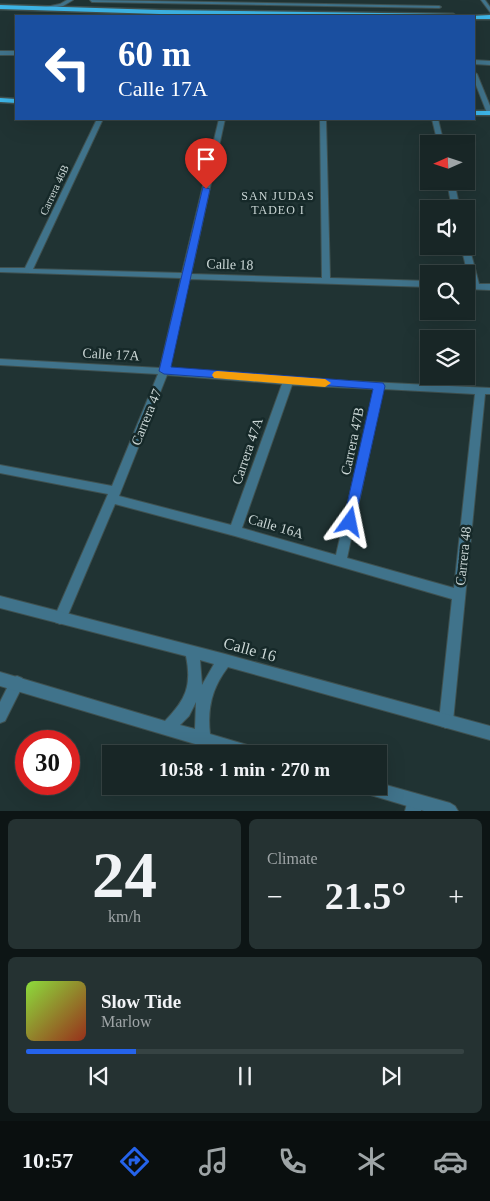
<!DOCTYPE html>
<html lang="en">
<head>
<meta charset="utf-8">
<style>
  :root { --surface:#182626; --page:#253232; --text:#f1f3f6; --muted:#9fa5a7; --line:#364343; --accent:#2563eb }
  body { margin:0; font-family:Georgia,serif; background:var(--page); color:var(--text); height:100vh; display:flex; flex-direction:column; font-size:19px; white-space:nowrap }
  * { box-sizing:border-box; margin:0 }
  p { font-size:16px; color:var(--muted) }
  .icon { flex:none; width:28px; height:28px; fill:none; stroke:currentColor; stroke-width:2; stroke-linecap:round; stroke-linejoin:round }
  .map { position:relative; height:811px; overflow:hidden }
  .side { display:flex; flex-direction:column; gap:8px; padding:8px; background:#0d1515; flex:1 }
  .side>* { flex:none }
  .top-card { position:absolute; left:15px; top:15px; width:460px; height:105px; border-radius:0px; box-shadow:0 5px 20px #0002,0 0 0 1px var(--line); background:#1a4fa0; color:#fff; overflow:hidden }
  .needle { width:32px; rotate:267deg }
  .tools { position:absolute; left:420px; top:135px; display:grid; gap:10px }
  .tools a { display:grid; place-items:center; width:55px; height:55px; border-radius:0px; background:var(--surface); box-shadow:0 5px 20px #0002,0 0 0 1px var(--line); font-size:25px }
  .speed { position:absolute; left:15px; top:730px; display:flex; gap:10px; font-size:25px; font-weight:700; text-align:center }
  .speed>* { display:grid; place-content:center; width:65px; height:65px; border-radius:50%; background:var(--surface); box-shadow:0 5px 20px #0002,0 0 0 1px var(--line); line-height:1 }
  .speed .limit { border:8px solid #d22; background:#fff; color:#111 }
  .pin { position:absolute; display:grid; place-items:center; width:42px; height:42px; color:#fff; margin:-51px -21px; border-radius:50% 50% 50% 0; rotate:-45deg; box-shadow:0 0 5px #0007 }
  .pin .icon { rotate:45deg }
  .me { position:absolute; width:55px; margin:-28px; rotate:12deg; stroke-linejoin:round; filter:drop-shadow(0 0 4px #0008) }
  .turn { display:flex; align-items:center; gap:18px; height:105px; padding:0 20px; font-size:22px }
  .turn .icon { width:65px; height:65px; stroke-width:2.5 }
  .turn b { display:block; font-size:35px; line-height:42px }
  .big { font-size:38px; font-weight:800; line-height:1.1 }
  .side .tile { flex:1; display:flex; flex-direction:column; justify-content:center; gap:8px; min-width:0; padding:0 18px; border-radius:8px; background:var(--page) }
  .side .dial { align-items:center; gap:0 }
  .dial b { font-size:65px; line-height:1 }
  .song { display:flex; align-items:center; gap:15px }
  .cover { width:60px; height:60px; border-radius:8px; background:linear-gradient(135deg,hsl(90 70% 55%),hsl(10 70% 35%)) }
  .played { height:5px; border-radius:2px; background:linear-gradient(90deg,var(--accent) 25%,var(--line) 25%) }
  .keys { display:flex; justify-content:space-around; direction:ltr }
  .heat { display:flex; justify-content:space-between; align-items:center; font-size:28px; direction:ltr }
  .side .tiles { flex:1; display:grid; gap:8px; grid-template-columns:1fr 1fr }
  .tile:last-child { grid-column:span 2 }
  .trip { position:absolute; left:102px; top:745px; width:285px; height:50px; border-radius:0px; background:var(--surface); box-shadow:0 5px 20px #0002,0 0 0 1px var(--line); font-weight:800; line-height:50px; text-align:center }
  .menu { display:flex; height:80px; justify-content:space-around; align-items:center; background:#0a0f0f; color:var(--muted) }
  .menu .icon { width:35px; height:35px }
  .menu .on { color:var(--accent) }
  .menu b { font-size:22px; color:var(--text) }
  .map>svg:first-child { display:block }
  .lines { fill:none; stroke-linecap:round; stroke-linejoin:round }
  .minor-casing { stroke:#3f5150; stroke-width:2 }
  .tertiary-casing { stroke:#3f5150; stroke-width:2 }
  .primary-casing { stroke:#3f5150; stroke-width:3 }
  .minor { fill:#40738b; fill-rule:evenodd }
  .tertiary { fill:#40738b; fill-rule:evenodd }
  .primary { fill:#3db5e7; fill-rule:evenodd }
  .route { fill:#2563eb; stroke:#184099 }
  .slow { fill:#f59e0b }
  .labels { text-anchor:middle; stroke-width:5; stroke-linejoin:round; paint-order:stroke }
  .far-street-label { font-size:11px; fill:#cbd7d6; stroke:#162929 }
  .far-neighbourhood-label { font-size:12px; letter-spacing:1px; fill:#cbd7d6; stroke:#162929 }
  .street-label { font-size:14px; fill:#cbd7d6; stroke:#162929 }
  .near-street-label { font-size:16px; fill:#cbd7d6; stroke:#162929 }
</style>
</head>
<body>
<div class="map">
<svg width="490" height="811" viewBox="0 0 490 811">
  <rect width="100%" height="100%" fill="#203333"/>
  <g class="lines">
    <defs>
      <g id="minor">
        <path d="M67 0H73L63 6 43 9 41 8 60 4Z"/>
        <path d="M90 0 439 6 441 7 439 8 92 2Z"/>
        <path d="M481 0H485L490 7V12Z"/>
        <rect x="0" y="51" width="16" height="4"/>
        <path d="M474 60 490 61V65L474 64Z"/>
        <path d="M474 72 477 74 490 106V115L487 113 474 80Z"/>
        <path d="M97 119H103L33 269 182 273 219 119H225L191 274 322 278 320 119H326L330 278 429 281V287L189 279 169 368 288 378 490 388V394H485L453 721 451 726 446 728 441 726 439 721 452 599 235 536 115 504 65 622 60 624 55 622 54 618 108 494 0 473V465L112 486 158 374 0 365V359L160 368 181 278 0 272V268H25ZM167 375 282 384 231 525 119 496ZM292 385 374 389 336 555 242 528ZM383 389 475 394 454 588 347 558Z"/>
        <path d="M432 119H438L444 144H438Z"/>
        <path d="M447 181H454L460 209H452Z"/>
        <path d="M466 244 469 246 479 284H490V290L466 289V283L470 284 461 246H466Z"/>
        <path d="M17 676 22 678 24 683 5 721 0 723V702L12 678Z"/>
        <path d="M414 793 419 796 422 801 421 811H405L409 796Z"/>
      </g>
      <g id="tertiary">
        <path d="M0 596 225 654 490 726V740L228 667C212 688 207 708 210 734L254 747 259 749 261 754H229L0 686V672L165 721C186 699 192 686 186 656L0 608ZM200 660 214 664 202 685ZM196 702 195 729 180 725 189 716Z"/>
        <path d="M379 783 450 803 455 806 458 811H424L364 793 359 791 357 786H379Z"/>
      </g>
      <g id="primary">
        <path d="M0 5 160 10 453 14 456 16 160 14 0 9Z"/>
        <path d="M490 15V19H474V16H471Z"/>
        <path d="M0 98 16 99V103L0 102Z"/>
        <rect x="474" y="111" width="16" height="4"/>
      </g>
    </defs>
    <!-- minor casing -->
    <use href="#minor" class="minor-casing"/>
    <!-- tertiary casing -->
    <use href="#tertiary" class="tertiary-casing"/>
    <!-- primary casing -->
    <use href="#primary" class="primary-casing"/>
    <!-- minor -->
    <use href="#minor" class="minor"/>
    <!-- tertiary -->
    <use href="#tertiary" class="tertiary"/>
    <!-- primary -->
    <use href="#primary" class="primary"/>
  </g>
  <!-- route -->
  <path class="route" d="M203 187 210 189 171 367 383 383 385 386 354 525 350 527 345 525 343 522 373 389 164 374 159 371Z"/>
  <!-- slow -->
  <path class="slow" d="M217 371 325 379 331 383 325 387 214 378 212 375 214 372Z"/>
  <g class="labels">
    <!-- far-street labels -->
    <g class="far-street-label">
      <text transform="translate(54 190) rotate(-65)" y="4">Carrera 46B</text>
    </g>
    <!-- far-neighbourhood labels -->
    <g class="far-neighbourhood-label">
      <text x="278" y="200">SAN JUDAS<tspan x="278" dy="14">TADEO I</tspan></text>
    </g>
    <!-- street labels -->
    <g class="street-label">
      <text transform="translate(230 264) rotate(2)" y="5">Calle 18</text>
      <text transform="translate(111 354) rotate(3)" y="5">Calle 17A</text>
      <text transform="translate(146 417) rotate(-68)" y="5">Carrera 47</text>
      <text transform="translate(352 441) rotate(-78)" y="5">Carrera 47B</text>
      <text transform="translate(247 451) rotate(-71)" y="5">Carrera 47A</text>
      <text transform="translate(276 526) rotate(16)" y="5">Calle 16A</text>
      <text transform="translate(463 556) rotate(-84)" y="5">Carrera 48</text>
    </g>
    <!-- near-street labels -->
    <g class="near-street-label">
      <text transform="translate(250 649) rotate(15)" y="6">Calle 16</text>
    </g>
  </g>
</svg>
<div class="tools">
<a><svg class="needle" viewBox="-14 -14 28 28"><path d="M0-13l5 13h-10z" fill="#e53935"/><path d="M0 13l5-13h-10z" fill="#9fa5a7"/></svg></a>
<a><svg class="icon" aria-label="sound" viewBox="0 0 24 24"><path d="M4 9h4l5-4v14l-5-4H4zM17 9q2 3 0 6"/></svg></a>
<a><svg class="icon" aria-label="search" viewBox="0 0 24 24"><circle cx="10" cy="10" r="6"/><path d="M15 15l6 6"/></svg></a>
<a><svg class="icon" aria-label="layers" viewBox="0 0 24 24"><path d="M12 4l9 5-9 5-9-5zM3 14l9 5 9-5"/></svg></a>
</div>
<div class="speed"><div class="limit">30</div></div>
<div class="pin" style="left:206px;top:189px;background:#d93025"><svg class="icon" aria-label="arrive" viewBox="0 0 24 24"><path d="M6 21V4h12l-3 4 3 4H6"/></svg></div>
<svg class="me" style="left:350px;top:522px" viewBox="-20 -20 40 40"><path d="M0-17L14 15 0 8-14 15z" fill="#2563eb" stroke="#fff" stroke-width="4"/></svg>
<div class="trip">10:58 · 1 min · 270 m</div>
<div class="top-card">
<div class="turn"><svg class="icon" aria-label="left" viewBox="0 0 24 24"><path d="M17 20v-9H6M10 6l-5 5 5 5"/></svg><div><b>60 m</b>Calle 17A</div></div>
</div>
</div>
<section class="side">
<div class="tiles">
<div class="tile dial"><b>24</b><p>km/h</p></div>
<div class="tile"><p>Climate</p>
<div class="heat"><a>−</a><b class="big">21.5°</b><a>+</a></div>
</div>
<div class="tile">
<div class="song"><i class="cover"></i><div><b>Slow Tide</b><p>Marlow</p></div></div>
<div class="played"></div>
<div class="keys"><svg class="icon" aria-label="previous" viewBox="0 0 24 24"><path d="M18 5L8 12l10 7zM5 5v14"/></svg><svg class="icon" aria-label="pause" viewBox="0 0 24 24"><path d="M8 5v14M16 5v14"/></svg><svg class="icon" aria-label="next" viewBox="0 0 24 24"><path d="M6 5l10 7-10 7zM19 5v14"/></svg></div>
</div>
</div>
</section>
<nav class="menu">
<b>10:57</b>
<svg class="icon on" aria-label="directions" viewBox="0 0 24 24"><path d="M12 3l9 9-9 9-9-9zM9 14v-3h6M13 9l2 2-2 2"/></svg>
<svg class="icon" aria-label="music" viewBox="0 0 24 24"><path d="M9 18V5l10-2v13"/><circle cx="6" cy="18" r="3"/><circle cx="16" cy="16" r="3"/></svg>
<svg class="icon" aria-label="phone" viewBox="0 0 24 24"><path d="M5 4h4l2 5-3 2q2 4 5 5l2-3 5 2v4C11 20 4 13 5 4z"/></svg>
<svg class="icon" aria-label="climate" viewBox="0 0 24 24"><path d="M12 3v18M4 7l16 10M4 17L20 7"/></svg>
<svg class="icon" aria-label="car" viewBox="0 0 24 24"><path d="M5 17H2v-5l4-1 3-4h7l3 4 3 1v5h-3M9 17h6M6 11h13"/><circle cx="7" cy="17" r="2"/><circle cx="17" cy="17" r="2"/></svg>
</nav>
</body>
</html>
